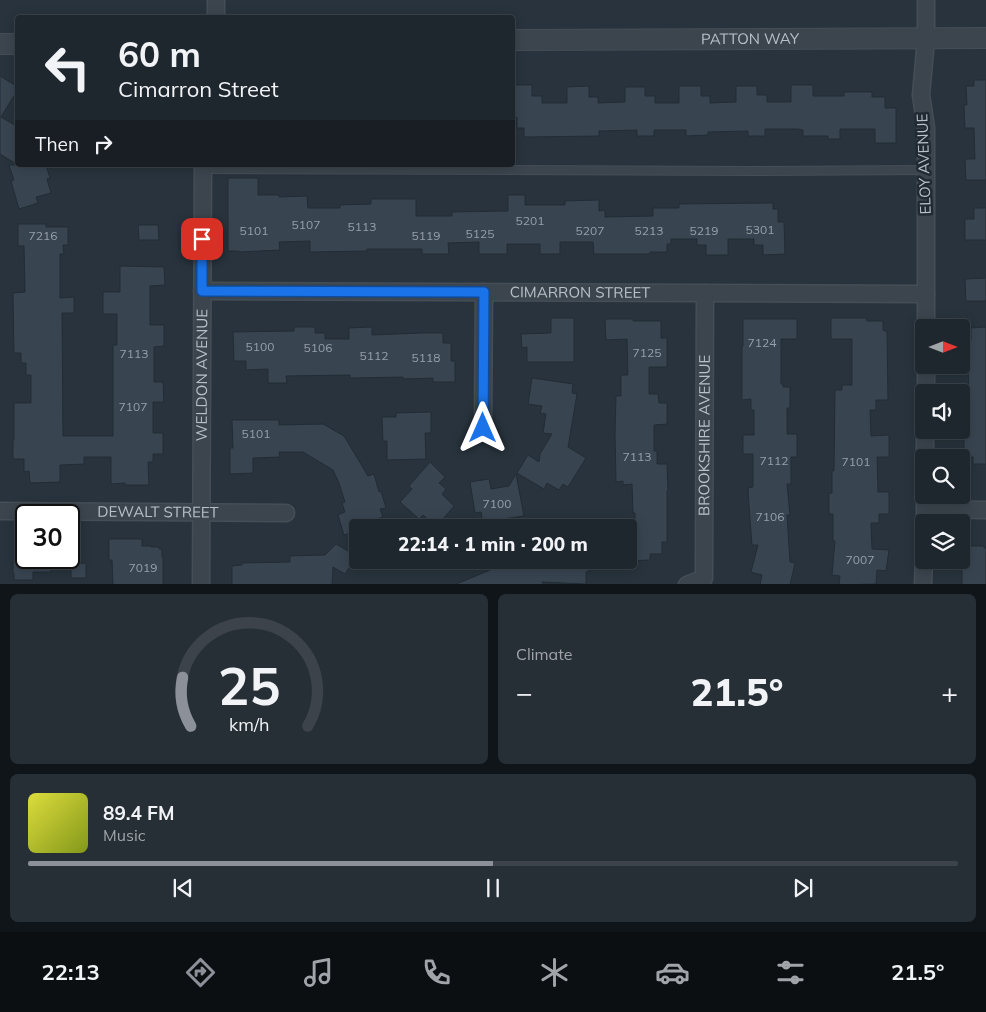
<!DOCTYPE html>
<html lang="en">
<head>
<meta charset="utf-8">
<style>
  :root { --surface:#1e262e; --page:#262e36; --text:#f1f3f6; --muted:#a1a5aa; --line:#3c434a; --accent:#8c9099 }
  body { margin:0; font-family:Mulish,sans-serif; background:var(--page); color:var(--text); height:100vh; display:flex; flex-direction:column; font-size:19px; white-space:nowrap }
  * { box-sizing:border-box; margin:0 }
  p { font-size:16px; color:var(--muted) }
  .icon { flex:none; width:28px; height:28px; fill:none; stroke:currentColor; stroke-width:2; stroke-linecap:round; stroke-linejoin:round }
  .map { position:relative; height:584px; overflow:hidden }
  .drawer { display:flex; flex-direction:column; gap:10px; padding:10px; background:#101519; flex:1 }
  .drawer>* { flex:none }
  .guide { position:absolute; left:15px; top:15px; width:500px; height:152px; border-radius:5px; box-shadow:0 2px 12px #0003,0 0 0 1px var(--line); background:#1e262e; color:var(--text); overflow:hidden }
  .needle { width:32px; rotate:90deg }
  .buttons { position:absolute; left:915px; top:319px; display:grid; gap:10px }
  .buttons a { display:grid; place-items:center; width:55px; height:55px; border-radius:5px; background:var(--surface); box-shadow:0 2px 12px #0003,0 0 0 1px var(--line); font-size:25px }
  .speed { position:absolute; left:15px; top:504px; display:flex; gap:10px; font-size:25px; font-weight:700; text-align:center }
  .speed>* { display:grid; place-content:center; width:65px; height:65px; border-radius:50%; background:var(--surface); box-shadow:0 2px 12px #0003,0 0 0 1px var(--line); line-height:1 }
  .speed .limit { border:2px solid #111; border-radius:8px; background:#fff; color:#111 }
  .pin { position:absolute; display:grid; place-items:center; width:42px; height:42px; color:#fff; margin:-21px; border-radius:10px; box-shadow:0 2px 8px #0006 }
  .me { position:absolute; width:55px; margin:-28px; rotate:0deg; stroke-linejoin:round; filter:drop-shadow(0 0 4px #0008) }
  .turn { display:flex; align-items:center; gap:18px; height:105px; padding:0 20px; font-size:22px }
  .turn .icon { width:65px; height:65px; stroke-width:2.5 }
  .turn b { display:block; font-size:35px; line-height:42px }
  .then { display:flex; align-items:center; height:48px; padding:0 20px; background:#0003; gap:10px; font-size:19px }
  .big { font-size:38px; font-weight:800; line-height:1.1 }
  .drawer .widget { flex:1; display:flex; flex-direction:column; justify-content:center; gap:8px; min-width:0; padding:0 18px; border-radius:8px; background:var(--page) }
  .drawer .dial { align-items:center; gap:0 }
  .dial svg { height:130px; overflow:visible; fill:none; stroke:var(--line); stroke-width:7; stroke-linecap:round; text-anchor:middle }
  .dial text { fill:var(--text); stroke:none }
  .song { display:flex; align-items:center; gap:15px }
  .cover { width:60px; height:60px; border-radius:8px; background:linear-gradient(135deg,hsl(60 70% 55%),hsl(70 70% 35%)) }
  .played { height:5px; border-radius:2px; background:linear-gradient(90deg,var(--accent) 50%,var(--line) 50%) }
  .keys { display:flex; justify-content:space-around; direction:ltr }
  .heat { display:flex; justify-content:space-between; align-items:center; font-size:28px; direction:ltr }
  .drawer .tiles { flex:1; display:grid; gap:10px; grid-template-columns:1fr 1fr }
  .widget:last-child { grid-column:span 2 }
  .trip { position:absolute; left:349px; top:519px; width:288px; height:50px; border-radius:5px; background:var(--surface); box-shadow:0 2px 12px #0003,0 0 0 1px var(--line); font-weight:800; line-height:50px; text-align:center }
  .tabs { display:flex; height:80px; justify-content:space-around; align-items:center; background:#0c0f12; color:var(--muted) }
  .tabs .icon { width:35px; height:35px }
  .tabs .on { color:var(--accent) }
  .tabs b { font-size:22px; color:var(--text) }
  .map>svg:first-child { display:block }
  .building { fill:#384551; stroke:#232c35 }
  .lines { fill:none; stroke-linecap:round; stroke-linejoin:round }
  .service-casing { stroke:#454e57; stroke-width:10 }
  .minor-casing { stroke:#454e57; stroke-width:19 }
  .tertiary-casing { stroke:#454e57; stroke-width:22 }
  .service { stroke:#3c454e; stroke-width:8 }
  .minor { stroke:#3c454e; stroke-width:16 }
  .tertiary { stroke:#3c454e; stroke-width:20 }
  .route-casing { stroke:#114b97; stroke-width:12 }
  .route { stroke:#1a73e8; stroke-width:9 }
  .labels { text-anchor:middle; stroke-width:5; stroke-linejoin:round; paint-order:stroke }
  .number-label { font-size:12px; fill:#97a0a9 }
  .street-label { font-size:15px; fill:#b8c0c8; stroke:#212a33 }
</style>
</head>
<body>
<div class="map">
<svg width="986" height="585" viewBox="0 0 986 585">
  <rect width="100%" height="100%" fill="#28333d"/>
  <!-- building -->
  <g class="building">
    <path d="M0 76 18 87V89L1 117 18 127V165L0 154Z"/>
    <path d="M974 80H986V180H966L965 159H975L974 128H965L964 105H967L966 86H974Z"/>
    <path d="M512 85H532V96H542V103H567V87L589 86V97H598V103L625 102V87H645V96H655V103H679V86H701V96H710V103L736 102V86H757V95H767V102H791V85H813V96H844V92H872V97H885V108H896V143H875V129H840V139H828V136H803V130L798 129H765V136H748V131L708 132V135L686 136V130H654V136H637V130L599 131V136L524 137V128H517V117L512 118Z"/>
    <path d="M9 165H46L50 178 47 179 51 193 36 197 38 203 19 209 11 181 14 180Z"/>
    <path d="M228 178H258V195H279V197L307 196 308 208H340V205L371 204V199H416V216H452V212L508 211V195H525V205H565V201L599 200V211L605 210V217L653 216V208H679V204L773 203V209H778V222H784L785 254 763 255V245H754V239H728V255H706V245H697V239H671V244H667V252H650V254H594L593 242H560V254H540V244H507V254H479V242L448 243 449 254H422V249H367V251L310 252V241L279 242 280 250 239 252V251H228Z"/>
    <path d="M974 208H986V240H965V219H974Z"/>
    <path d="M18 224H46V227H68V245H63L64 254H60V298L74 297V313H62L63 436H113V345H117V314H103V292H120V266L164 267 165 285 150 286V325H164V346L154 347V382H163L164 402H153V433H163V454H153V462H148L149 485H125V483L111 484V457H84V464L60 465V482L30 483 29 471 24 472V459H13V440H14V403H31V375H26V363H21V353H14L13 293 25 292 24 246H18Z"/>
    <path d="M138 225H158L159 240H139Z"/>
    <path d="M986 278V301H966L965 279Z"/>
    <path d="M551 318H574V362H527V347L522 348 521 334 551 333Z"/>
    <path d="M831 318H866L867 321H883V330L887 332 888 400H876V410H870L871 436 889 435V457H877L878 492H889V514H879V523H871L872 549 889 550 886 571 877 570 876 584 839 585 840 576 832 575 835 541H833V514H829V493H832V471H834L835 390H842V385H852V339H831Z"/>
    <path d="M605 319H633V321H661V338H667V367H649V394H658L659 403H667V424L654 425V451H657V464H667L668 491H667V542H662V554H650V560L628 561V538H635V513H633L632 484 623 485V481L616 482 615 433 616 396H621V375H628L627 339 606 340Z"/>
    <path d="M743 319H797V339H781V384H783V387H790V408H787V434H797V457H791V484H787L790 515H787L790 562 795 563 790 585H760L762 575 751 572 758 545H752L749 506 748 488 753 487V454H743V435H754V410H751V399L742 400V346H743Z"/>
    <path d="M294 327H315V333H325V339H349V328L372 327V335L421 333H443V343H450L451 344V361H455V382H433V378L403 379V377L350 378V375L286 376 287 383H268V369L246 370V361H234L233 332 294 331Z"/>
    <path d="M986 327V464H973V457H964V400H969L968 361H965L964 340H971V328Z"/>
    <path d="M532 378 573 384 572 393 577 394 568 447 586 458 568 487 563 484 559 490 547 483 544 489 517 473 528 455 539 462 540 454 552 434 543 433 546 414 540 413 542 406 528 404Z"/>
    <path d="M431 412V433H425L426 459 387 460V441H383L382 417H396V413Z"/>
    <path d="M232 420H279V425L323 424 344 436 368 476 374 474 379 492 381 491 386 508 380 509 383 517 366 522 368 527 358 528V530L344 535 338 515 345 512 342 503 345 502 339 483 333 470 303 452H279L280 457 253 458V473L230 474V448H233Z"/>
    <path d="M430 462 445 477 439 483 446 489 442 494 454 506 436 527 423 515 419 519 400 502 412 489 409 486Z"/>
    <path d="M516 474 524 516 503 519 505 526 487 528 486 522 483 523 481 512 475 513 470 482 489 479 491 489 509 486Z"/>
    <path d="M109 539H142V546H151V547H159V549H162V557H163V585H113L112 560H109Z"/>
    <path d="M336 544 357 556 345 574 333 567 332 585H232V566L242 565V563L290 562V556L325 555Z"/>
    <path d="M967 546H984V548H986V585H962V564H967Z"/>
    <path d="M17 558H51V572H33V580H14V573H13V559H17Z"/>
    <path d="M500 560H613V561L586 572V584L542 582 544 585H454L502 565Z"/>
    <path d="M86 563V578H71V564Z"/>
  </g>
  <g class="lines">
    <defs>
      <path id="service" d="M203 169 750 171 926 170"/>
      <g id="minor">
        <path d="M216 18V0"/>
        <path id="s1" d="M202 291 926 294"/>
        <path d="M926 328V128L921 95 926 39V0"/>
        <path d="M926 392V365"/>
        <path d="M483 428 484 292"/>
        <path d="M925 458V430"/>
        <path d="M925 509 986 510"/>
        <path id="s2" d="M0 511 286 513"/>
        <path d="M925 522V495"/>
        <path id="s3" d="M201 585 203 165"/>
        <path id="s4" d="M687 585 704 578 705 293"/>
        <path d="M923 585 924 560"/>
      </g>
      <g id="tertiary">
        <path id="s5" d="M512 40 986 38"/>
        <path d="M0 44H18"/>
      </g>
    </defs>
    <!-- service casing -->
    <use href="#service" class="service-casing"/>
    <!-- minor casing -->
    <use href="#minor" class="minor-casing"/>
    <!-- tertiary casing -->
    <use href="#tertiary" class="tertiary-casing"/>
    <!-- service -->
    <use href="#service" class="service"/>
    <!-- minor -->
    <use href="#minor" class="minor"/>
    <!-- tertiary -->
    <use href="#tertiary" class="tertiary"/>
  </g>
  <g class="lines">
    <defs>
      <path id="route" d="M202 239V291L484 292 483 428"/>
    </defs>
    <!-- route casing -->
    <use href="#route" class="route-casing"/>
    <!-- route -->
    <use href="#route" class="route"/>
  </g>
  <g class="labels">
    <!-- number labels -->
    <g class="number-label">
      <text x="530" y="225">5201</text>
      <text x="306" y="229">5107</text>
      <text x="362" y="231">5113</text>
      <text x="760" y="234">5301</text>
      <text x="254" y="235">5101</text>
      <text x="590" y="235">5207</text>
      <text x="649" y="235">5213</text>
      <text x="704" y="235">5219</text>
      <text x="480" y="238">5125</text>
      <text x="43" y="240">7216</text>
      <text x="426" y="240">5119</text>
      <text x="762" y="347">7124</text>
      <text x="260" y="351">5100</text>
      <text x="318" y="352">5106</text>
      <text x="647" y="357">7125</text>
      <text x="134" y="358">7113</text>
      <text x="374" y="360">5112</text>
      <text x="426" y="362">5118</text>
      <text x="133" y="411">7107</text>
      <text x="256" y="438">5101</text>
      <text x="637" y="461">7113</text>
      <text x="774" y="465">7112</text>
      <text x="856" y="466">7101</text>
      <text x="497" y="508">7100</text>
      <text x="770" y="521">7106</text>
      <text x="860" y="564">7007</text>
      <text x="143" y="572">7019</text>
    </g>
    <!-- street labels -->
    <g class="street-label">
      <text dy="5" stroke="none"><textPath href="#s5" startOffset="238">PATTON WAY</textPath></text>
      <text transform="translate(924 164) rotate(-92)" y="5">ELOY AVENUE</text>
      <text dy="5" stroke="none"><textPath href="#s1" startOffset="378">CIMARRON STREET</textPath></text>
      <text dy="5" stroke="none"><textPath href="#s3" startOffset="210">WELDON AVENUE</textPath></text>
      <text dy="5" stroke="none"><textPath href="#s4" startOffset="161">BROOKSHIRE AVENUE</textPath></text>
      <text dy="5" stroke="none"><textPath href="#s2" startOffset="158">DEWALT STREET</textPath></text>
    </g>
  </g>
</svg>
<div class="buttons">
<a><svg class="needle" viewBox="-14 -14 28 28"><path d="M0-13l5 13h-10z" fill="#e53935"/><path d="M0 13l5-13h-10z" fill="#a1a5aa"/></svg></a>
<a><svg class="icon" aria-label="sound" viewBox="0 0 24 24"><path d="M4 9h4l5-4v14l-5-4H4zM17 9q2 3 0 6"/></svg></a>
<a><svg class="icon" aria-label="search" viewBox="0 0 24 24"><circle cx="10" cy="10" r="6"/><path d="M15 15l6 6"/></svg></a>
<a><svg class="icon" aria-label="layers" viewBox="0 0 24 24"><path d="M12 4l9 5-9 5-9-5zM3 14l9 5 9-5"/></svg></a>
</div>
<div class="speed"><div class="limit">30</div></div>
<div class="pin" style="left:202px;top:239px;background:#d93025"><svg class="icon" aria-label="arrive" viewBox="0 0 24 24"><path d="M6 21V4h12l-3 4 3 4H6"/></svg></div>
<svg class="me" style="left:483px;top:428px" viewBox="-20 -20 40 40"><path d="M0-17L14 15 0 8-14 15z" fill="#1a73e8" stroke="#fff" stroke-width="4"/></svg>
<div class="trip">22:14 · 1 min · 200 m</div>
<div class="guide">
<div class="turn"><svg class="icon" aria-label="left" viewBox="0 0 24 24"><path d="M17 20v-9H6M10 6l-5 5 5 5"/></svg><div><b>60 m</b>Cimarron Street</div></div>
<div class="then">Then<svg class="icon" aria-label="right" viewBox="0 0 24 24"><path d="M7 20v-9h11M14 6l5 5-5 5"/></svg></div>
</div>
</div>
<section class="drawer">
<div class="tiles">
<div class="widget dial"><svg viewBox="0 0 100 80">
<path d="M14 69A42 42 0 1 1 86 69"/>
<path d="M14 69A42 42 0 0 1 9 39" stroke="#8c9099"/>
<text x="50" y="56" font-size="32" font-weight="700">25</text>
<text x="50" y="72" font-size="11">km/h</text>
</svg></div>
<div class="widget"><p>Climate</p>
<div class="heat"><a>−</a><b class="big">21.5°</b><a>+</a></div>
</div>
<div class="widget">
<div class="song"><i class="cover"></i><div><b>89.4 FM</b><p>Music</p></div></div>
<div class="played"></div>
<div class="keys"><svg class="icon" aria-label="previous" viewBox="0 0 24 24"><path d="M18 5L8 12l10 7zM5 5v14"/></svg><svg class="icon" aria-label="pause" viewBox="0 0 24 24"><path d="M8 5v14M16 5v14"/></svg><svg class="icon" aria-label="next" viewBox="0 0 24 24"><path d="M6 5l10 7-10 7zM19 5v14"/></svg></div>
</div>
</div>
</section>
<nav class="tabs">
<b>22:13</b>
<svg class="icon on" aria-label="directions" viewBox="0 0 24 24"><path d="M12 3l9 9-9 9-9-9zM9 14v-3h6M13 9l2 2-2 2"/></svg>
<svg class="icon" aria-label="music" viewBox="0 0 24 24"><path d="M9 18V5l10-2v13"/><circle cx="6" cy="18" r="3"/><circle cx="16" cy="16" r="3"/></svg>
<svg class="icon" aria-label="phone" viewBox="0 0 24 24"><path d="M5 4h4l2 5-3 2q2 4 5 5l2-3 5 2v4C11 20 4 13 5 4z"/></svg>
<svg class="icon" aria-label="climate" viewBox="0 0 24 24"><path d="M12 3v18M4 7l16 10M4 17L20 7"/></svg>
<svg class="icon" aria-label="car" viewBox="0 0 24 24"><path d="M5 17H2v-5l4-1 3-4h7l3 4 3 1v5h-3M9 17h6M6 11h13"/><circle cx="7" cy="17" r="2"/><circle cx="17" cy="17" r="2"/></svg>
<svg class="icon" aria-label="filters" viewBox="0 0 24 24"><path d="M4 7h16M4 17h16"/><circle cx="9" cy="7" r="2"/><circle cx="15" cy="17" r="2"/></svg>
<b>21.5°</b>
</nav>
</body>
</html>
